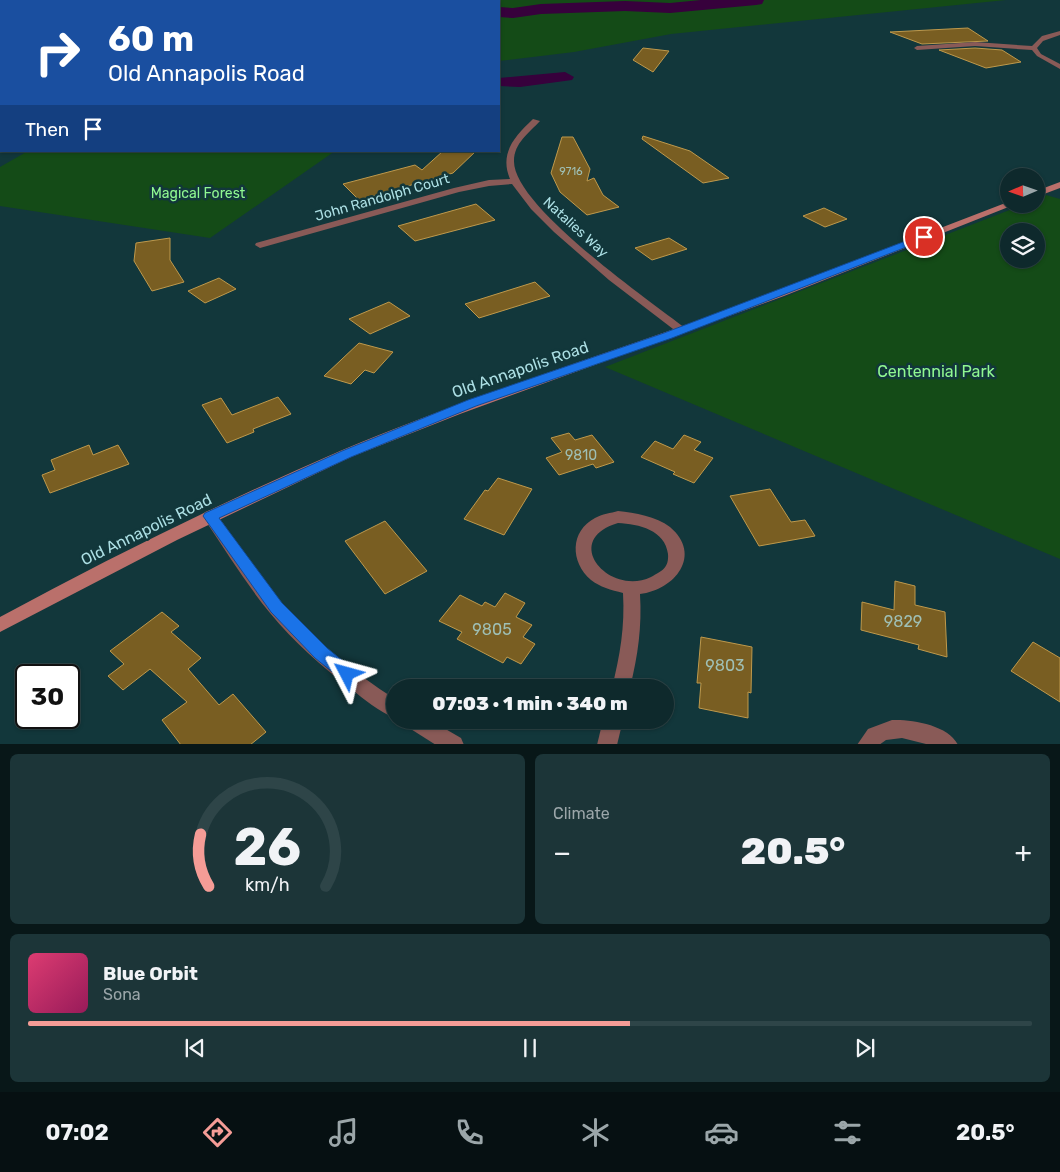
<!DOCTYPE html>
<html lang="en">
<head>
<meta charset="utf-8">
<style>
  :root { --surface:#0e292c; --page:#1c3538; --text:#f1f3f6; --muted:#9ba6a9; --line:#2e4548; --accent:#f59c96 }
  body { margin:0; font-family:Rubik,sans-serif; background:var(--page); color:var(--text); height:100vh; display:flex; flex-direction:column; font-size:19px; white-space:nowrap }
  * { box-sizing:border-box; margin:0 }
  p { font-size:16px; color:var(--muted) }
  .icon { flex:none; width:28px; height:28px; fill:none; stroke:currentColor; stroke-width:2; stroke-linecap:round; stroke-linejoin:round }
  .map { position:relative; height:744px; overflow:hidden }
  .panel { display:flex; flex-direction:column; gap:10px; padding:10px; background:#081718; flex:1 }
  .panel>* { flex:none }
  .banner { position:absolute; left:0px; top:0px; width:500px; height:152px; box-shadow:0 1px 4px #0004,0 0 0 1px var(--line); background:#1a4fa0; color:#fff; overflow:hidden }
  .needle { width:32px; rotate:268deg }
  .tools { position:absolute; left:1000px; top:168px; display:grid; gap:10px }
  .tools a { display:grid; place-items:center; width:45px; height:45px; border-radius:50%; background:var(--surface); box-shadow:0 1px 4px #0004,0 0 0 1px var(--line); font-size:25px }
  .speed { position:absolute; left:15px; top:664px; display:flex; gap:10px; font-size:25px; font-weight:700; text-align:center }
  .speed>* { display:grid; place-content:center; width:65px; height:65px; border-radius:50%; background:var(--surface); box-shadow:0 1px 4px #0004,0 0 0 1px var(--line); line-height:1 }
  .speed .limit { border:2px solid #111; border-radius:8px; background:#fff; color:#111 }
  .pin { position:absolute; display:grid; place-items:center; width:42px; height:42px; color:#fff; margin:-21px; border:2px solid #fff; border-radius:50%; box-shadow:0 1px 5px #0007 }
  .me { position:absolute; width:55px; margin:-28px; rotate:309deg; stroke-linejoin:round; filter:drop-shadow(0 0 4px #0008) }
  .turn { display:flex; align-items:center; gap:18px; height:105px; padding:0 25px; font-size:22px }
  .turn .icon { width:65px; height:65px; stroke-width:2.5 }
  .turn b { display:block; font-size:35px; line-height:42px }
  .then { display:flex; align-items:center; height:48px; padding:0 25px; background:#0003; gap:10px; font-size:19px }
  .big { font-size:38px; font-weight:800; line-height:1.1 }
  .panel .tile { flex:1; display:flex; flex-direction:column; justify-content:center; gap:8px; min-width:0; padding:0 18px; border-radius:8px; background:var(--page) }
  .panel .dial { align-items:center; gap:0 }
  .dial svg { height:130px; overflow:visible; fill:none; stroke:var(--line); stroke-width:7; stroke-linecap:round; text-anchor:middle }
  .dial text { fill:var(--text); stroke:none }
  .song { display:flex; align-items:center; gap:15px }
  .cover { width:60px; height:60px; border-radius:8px; background:linear-gradient(135deg,hsl(340 70% 55%),hsl(330 70% 35%)) }
  .played { height:5px; border-radius:2px; background:linear-gradient(90deg,var(--accent) 60%,var(--line) 60%) }
  .keys { display:flex; justify-content:space-around; direction:ltr }
  .heat { display:flex; justify-content:space-between; align-items:center; font-size:28px; direction:ltr }
  .panel .tiles { flex:1; display:grid; gap:10px; grid-template-columns:1fr 1fr }
  .tile:last-child { grid-column:span 2 }
  .trip { position:absolute; left:386px; top:679px; width:288px; height:50px; border-radius:25px; background:var(--surface); box-shadow:0 1px 4px #0004,0 0 0 1px var(--line); font-weight:800; line-height:50px; text-align:center }
  .dock { display:flex; height:80px; justify-content:space-around; align-items:center; background:#061012; color:var(--muted) }
  .dock .icon { width:35px; height:35px }
  .dock .selected { color:var(--accent) }
  .dock b { font-size:22px; color:var(--text) }
  .map>svg:first-child { display:block }
  .green { fill:#144b17; fill-rule:evenodd }
  .water { fill:#37013c }
  .lines { fill:none; stroke-linecap:round; stroke-linejoin:round }
  .river { fill:#37013c; fill-rule:evenodd }
  .building { fill:#795e22; stroke:#be994c }
  .street { fill:#895a57; fill-rule:evenodd }
  .secondary { fill:#ba706b; fill-rule:evenodd }
  .route { fill:#1a73e8; stroke:#114b97 }
  .labels { text-anchor:middle; stroke-width:5; stroke-linejoin:round; paint-order:stroke }
  .far-number-label { font-size:11px; fill:#9fbfb4 }
  .far-park-label { font-size:14px; fill:#90f891; stroke:#12373b }
  .far-street-label { font-size:14px; fill:#acdfe4; stroke:#12373b }
  .number-label { font-size:14px; fill:#9fbfb4 }
  .street-label { font-size:16px; fill:#acdfe4; stroke:#12373b }
  .park-label { font-size:16px; fill:#90f891; stroke:#12373b }
  .near-number-label { font-size:16px; fill:#9fbfb4 }
</style>
</head>
<body>
<div class="map">
<svg width="1060" height="745" viewBox="0 0 1060 745">
  <rect width="100%" height="100%" fill="#12373b"/>
  <!-- green -->
  <g class="green">
    <path d="M127 0H1006L671 34 574 52 499 61V1H103Z"/>
    <path d="M28 151H335L210 238 0 206V167Z"/>
    <path d="M1046 195 1060 199V559L605 367 1025 204H1036V199ZM1009 231H1036V259H1009Z"/>
  </g>
  <!-- water -->
  <path class="water" d="M565 72 574 77 572 80 520 87 499 86V78Z"/>
  <g class="lines">
    <!-- river -->
    <path class="river" d="M701 0H764L762 4 756 5 670 13 625 11 541 14 513 18 499 17V7L513 8 541 4 625 1 670 3Z"/>
  </g>
  <!-- building -->
  <g class="building">
    <path d="M968 28 988 41 922 44 890 32Z"/>
    <path d="M643 48 669 51 653 72 633 60Z"/>
    <path d="M975 48 1002 50 1021 62 986 68 939 50Z"/>
    <path d="M643 136 690 151 729 178 703 183 642 139Z"/>
    <path d="M562 137H573L590 169 587 181 594 178 603 195 619 207 587 215 560 192 551 173Z"/>
    <path d="M443 151H476L453 173 359 200 343 184 415 165 422 170Z"/>
    <path d="M476 204 495 220 415 241 398 226Z"/>
    <path d="M824 208 847 219 825 227 803 216Z"/>
    <path d="M170 238V260L184 282 152 291 134 261 136 243Z"/>
    <path d="M669 238 687 249 652 260 635 248Z"/>
    <path d="M219 278 236 289 205 303 188 291Z"/>
    <path d="M535 282 550 296 479 318 465 304Z"/>
    <path d="M389 302 410 316 370 334 349 319Z"/>
    <path d="M359 343 393 352 374 373 365 370 351 384 324 376Z"/>
    <path d="M278 397 291 414 253 429 254 432 227 443 202 405 221 398 232 415Z"/>
    <path d="M569 433 575 440 592 435 614 462 596 468 593 464 559 475 546 458 562 452 551 438Z"/>
    <path d="M684 435 701 442 694 450 713 458 694 483 673 474 675 472 641 457 655 441 673 449Z"/>
    <path d="M89 445 93 455 118 445 129 464 50 493 42 475 55 470 51 460Z"/>
    <path d="M498 478 532 489 504 535 464 519 485 490 488 491Z"/>
    <path d="M770 489 791 522 805 520 815 536 759 546 730 496Z"/>
    <path d="M385 521 427 571 385 594 345 541Z"/>
    <path d="M895 581 915 586V605L945 612 947 657 918 649 919 645 861 630 862 602 894 610Z"/>
    <path d="M505 593 525 603 516 617 532 625 523 637 535 644 521 664 507 657 503 663 457 639 462 632 439 621 460 595 482 606 485 602 495 607Z"/>
    <path d="M162 612 179 626 171 632 201 658 188 669 219 705 233 694 266 732 250 745H181L162 720 187 702 150 669 123 690 108 676 124 664 110 651Z"/>
    <path d="M701 637 752 647 751 693 748 692V718L699 708 701 683H697Z"/>
    <path d="M1033 642 1060 658V702L1011 671Z"/>
  </g>
  <g class="lines">
    <!-- street -->
    <g class="street">
      <path d="M1060 31V35L1043 41 1037 48 1041 54 1060 64V69L1037 56 1032 50 975 46 917 50 914 48 917 46 975 42 1032 46 1042 36Z"/>
      <path d="M533 119 540 121C529 133 514 143 514 161 513 206 649 300 685 328L687 330 685 332H677L609 280 554 232 531 209 512 184 489 186 459 192 260 248 255 245 256 243 454 188 489 180 510 179C499 153 515 136 533 119Z"/>
      <path d="M210 510 215 512C237 542 257 574 281 602 313 640 353 672 395 699V718C379 712 364 699 351 689 321 666 294 642 270 613 246 584 226 551 205 520L202 516 205 512Z"/>
      <path d="M618 511C635 513 656 516 670 527 703 555 675 590 640 594 642 627 638 655 630 688H612C620 655 625 627 623 593 611 590 600 587 591 580 570 562 570 531 595 518 602 514 611 513 618 511ZM618 523C639 524 665 530 668 554 669 568 662 571 651 577 609 597 560 540 618 523Z"/>
      <path d="M403 720H430L461 738 464 745H436L406 726Z"/>
      <path d="M603 720H623L617 745H597Z"/>
      <path d="M892 720C911 719 949 725 958 745H930L902 738 886 740 879 745H857L868 729Z"/>
    </g>
    <!-- secondary -->
    <g class="secondary">
      <path d="M1060 182V188L1036 197V191Z"/>
      <path d="M1008 202 1016 204 784 296 460 414 351 457 177 540 0 632V617C111 557 224 501 340 451 451 404 566 367 680 327 790 287 898 244 1008 202Z"/>
    </g>
  </g>
  <!-- route -->
  <path class="route" d="M924 234 927 235V239L672 338 476 406 351 457 219 518 282 603 327 648 353 669 355 674 353 679 347 681 341 679 315 658 271 612 203 516 205 513 342 451 468 400 664 333Z"/>
  <g class="labels">
    <!-- far-number labels -->
    <g class="far-number-label">
      <text x="571" y="175">9716</text>
    </g>
    <!-- far-park labels -->
    <g class="far-park-label">
      <text x="198" y="198">Magical Forest</text>
    </g>
    <!-- far-street labels -->
    <g class="far-street-label">
      <text transform="translate(382 197) rotate(-16)" y="5">John Randolph Court</text>
      <text transform="translate(576 227) rotate(42)" y="5">Natalies Way</text>
    </g>
    <!-- number labels -->
    <g class="number-label">
      <text x="581" y="460">9810</text>
    </g>
    <!-- street labels -->
    <g class="street-label">
      <text transform="translate(520 369) rotate(-19)" y="6">Old Annapolis Road</text>
      <text transform="translate(146 529) rotate(-26)" y="6">Old Annapolis Road</text>
    </g>
    <!-- park labels -->
    <g class="park-label">
      <text x="936" y="377">Centennial Park</text>
    </g>
    <!-- near-number labels -->
    <g class="near-number-label">
      <text x="903" y="627">9829</text>
      <text x="492" y="635">9805</text>
      <text x="725" y="671">9803</text>
    </g>
  </g>
</svg>
<div class="tools">
<a><svg class="needle" viewBox="-14 -14 28 28"><path d="M0-13l5 13h-10z" fill="#e53935"/><path d="M0 13l5-13h-10z" fill="#9ba6a9"/></svg></a>
<a><svg class="icon" aria-label="layers" viewBox="0 0 24 24"><path d="M12 4l9 5-9 5-9-5zM3 14l9 5 9-5"/></svg></a>
</div>
<div class="speed"><div class="limit">30</div></div>
<div class="pin" style="left:924px;top:237px;background:#d93025"><svg class="icon" aria-label="arrive" viewBox="0 0 24 24"><path d="M6 21V4h12l-3 4 3 4H6"/></svg></div>
<svg class="me" style="left:347px;top:674px" viewBox="-20 -20 40 40"><path d="M0-17L14 15 0 8-14 15z" fill="#1a73e8" stroke="#fff" stroke-width="4"/></svg>
<div class="trip">07:03 · 1 min · 340 m</div>
<div class="banner">
<div class="turn"><svg class="icon" aria-label="right" viewBox="0 0 24 24"><path d="M7 20v-9h11M14 6l5 5-5 5"/></svg><div><b>60 m</b>Old Annapolis Road</div></div>
<div class="then">Then<svg class="icon" aria-label="arrive" viewBox="0 0 24 24"><path d="M6 21V4h12l-3 4 3 4H6"/></svg></div>
</div>
</div>
<section class="panel">
<div class="tiles">
<div class="tile dial"><svg viewBox="0 0 100 80">
<path d="M14 69A42 42 0 1 1 86 69"/>
<path d="M14 69A42 42 0 0 1 9 37" stroke="#f59c96"/>
<text x="50" y="56" font-size="32" font-weight="700">26</text>
<text x="50" y="72" font-size="11">km/h</text>
</svg></div>
<div class="tile"><p>Climate</p>
<div class="heat"><a>−</a><b class="big">20.5°</b><a>+</a></div>
</div>
<div class="tile">
<div class="song"><i class="cover"></i><div><b>Blue Orbit</b><p>Sona</p></div></div>
<div class="played"></div>
<div class="keys"><svg class="icon" aria-label="previous" viewBox="0 0 24 24"><path d="M18 5L8 12l10 7zM5 5v14"/></svg><svg class="icon" aria-label="pause" viewBox="0 0 24 24"><path d="M8 5v14M16 5v14"/></svg><svg class="icon" aria-label="next" viewBox="0 0 24 24"><path d="M6 5l10 7-10 7zM19 5v14"/></svg></div>
</div>
</div>
</section>
<nav class="dock">
<b>07:02</b>
<svg class="icon selected" aria-label="directions" viewBox="0 0 24 24"><path d="M12 3l9 9-9 9-9-9zM9 14v-3h6M13 9l2 2-2 2"/></svg>
<svg class="icon" aria-label="music" viewBox="0 0 24 24"><path d="M9 18V5l10-2v13"/><circle cx="6" cy="18" r="3"/><circle cx="16" cy="16" r="3"/></svg>
<svg class="icon" aria-label="phone" viewBox="0 0 24 24"><path d="M5 4h4l2 5-3 2q2 4 5 5l2-3 5 2v4C11 20 4 13 5 4z"/></svg>
<svg class="icon" aria-label="climate" viewBox="0 0 24 24"><path d="M12 3v18M4 7l16 10M4 17L20 7"/></svg>
<svg class="icon" aria-label="car" viewBox="0 0 24 24"><path d="M5 17H2v-5l4-1 3-4h7l3 4 3 1v5h-3M9 17h6M6 11h13"/><circle cx="7" cy="17" r="2"/><circle cx="17" cy="17" r="2"/></svg>
<svg class="icon" aria-label="filters" viewBox="0 0 24 24"><path d="M4 7h16M4 17h16"/><circle cx="9" cy="7" r="2"/><circle cx="15" cy="17" r="2"/></svg>
<b>20.5°</b>
</nav>
</body>
</html>
